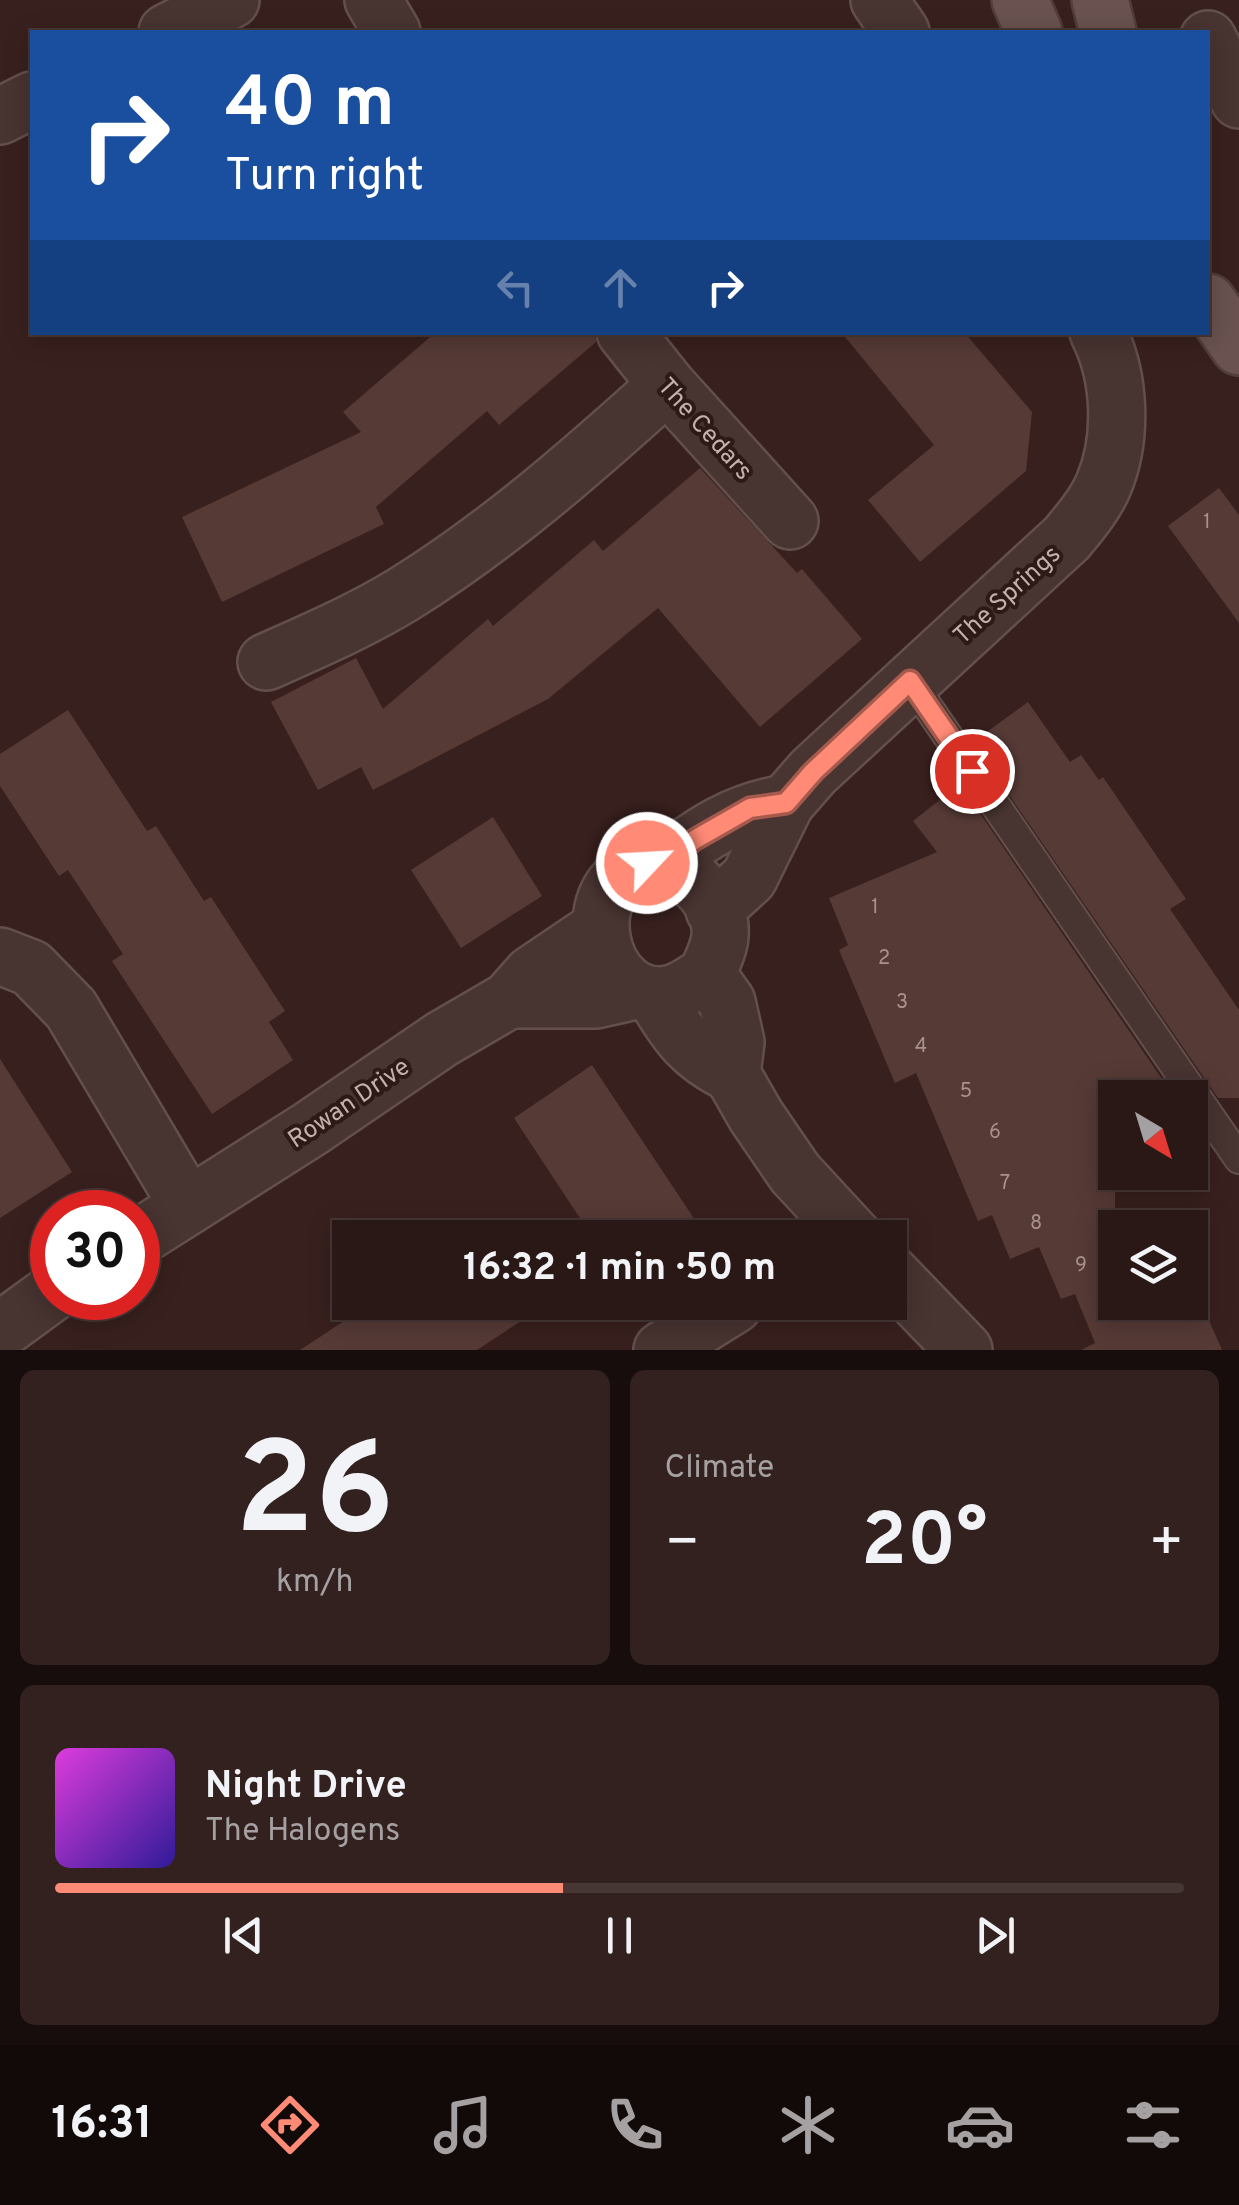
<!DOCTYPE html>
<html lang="en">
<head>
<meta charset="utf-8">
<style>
  :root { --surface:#2a1816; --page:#32211f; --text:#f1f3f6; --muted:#a5a0a1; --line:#463735; --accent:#ff8a76 }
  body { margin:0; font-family:Overpass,sans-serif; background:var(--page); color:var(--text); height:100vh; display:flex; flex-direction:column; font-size:38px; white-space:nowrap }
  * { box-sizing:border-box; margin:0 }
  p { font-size:32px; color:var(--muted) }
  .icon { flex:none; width:55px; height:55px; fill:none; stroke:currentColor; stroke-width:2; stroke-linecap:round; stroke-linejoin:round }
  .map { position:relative; height:1350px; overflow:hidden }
  .side { display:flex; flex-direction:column; gap:20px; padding:20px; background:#170d0c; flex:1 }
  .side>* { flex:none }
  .banner { position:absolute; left:30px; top:30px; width:1180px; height:305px; border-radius:0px; box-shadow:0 5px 25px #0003,0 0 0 2px var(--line); background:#1a4fa0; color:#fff; overflow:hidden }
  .needle { width:65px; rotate:142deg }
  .controls { position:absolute; left:1098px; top:1080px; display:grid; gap:20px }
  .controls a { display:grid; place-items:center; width:110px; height:110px; border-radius:0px; background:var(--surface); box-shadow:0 5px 25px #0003,0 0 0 2px var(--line); font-size:50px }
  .speed { position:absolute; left:30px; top:1190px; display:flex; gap:20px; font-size:50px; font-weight:700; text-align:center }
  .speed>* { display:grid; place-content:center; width:130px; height:130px; border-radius:50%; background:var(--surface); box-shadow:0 5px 25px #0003,0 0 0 2px var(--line); line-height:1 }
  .speed .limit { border:15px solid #d22; background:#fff; color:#111 }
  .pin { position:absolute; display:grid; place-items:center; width:85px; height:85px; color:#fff; margin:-42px; border:5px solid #fff; border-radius:50%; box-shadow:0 2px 10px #0007 }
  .me { position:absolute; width:110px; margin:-55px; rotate:65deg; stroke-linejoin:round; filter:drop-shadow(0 0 8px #0008) }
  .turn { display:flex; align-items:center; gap:35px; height:210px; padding:0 30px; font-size:45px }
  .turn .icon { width:130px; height:130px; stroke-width:2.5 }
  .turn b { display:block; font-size:70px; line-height:85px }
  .lanes { display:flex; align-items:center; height:95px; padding:0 30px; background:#0003; justify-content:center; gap:50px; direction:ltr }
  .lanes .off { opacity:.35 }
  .big { font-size:75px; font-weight:700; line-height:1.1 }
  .side .card { flex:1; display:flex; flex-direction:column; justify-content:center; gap:15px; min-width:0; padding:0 35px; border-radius:15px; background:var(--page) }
  .side .dial { align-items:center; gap:0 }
  .dial b { font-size:130px; line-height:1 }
  .song { display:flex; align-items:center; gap:30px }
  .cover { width:120px; height:120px; border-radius:15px; background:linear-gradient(135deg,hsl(300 70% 55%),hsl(250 70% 35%)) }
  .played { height:10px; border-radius:5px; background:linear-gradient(90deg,var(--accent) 45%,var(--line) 45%) }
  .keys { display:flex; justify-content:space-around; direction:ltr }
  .heat { display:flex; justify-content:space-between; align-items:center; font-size:55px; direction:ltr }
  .side .tiles { flex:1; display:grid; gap:20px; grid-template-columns:1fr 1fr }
  .card:last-child { grid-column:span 2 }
  .trip { position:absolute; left:332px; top:1220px; width:575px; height:100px; border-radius:0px; background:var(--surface); box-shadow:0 5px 25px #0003,0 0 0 2px var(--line); font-weight:700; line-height:100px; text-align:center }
  .dock { display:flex; height:160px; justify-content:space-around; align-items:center; background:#110a09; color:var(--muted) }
  .dock .icon { width:70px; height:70px }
  .dock .active { color:var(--accent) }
  .dock b { font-size:45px; color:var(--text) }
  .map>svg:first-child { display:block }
  .building { fill:#563a36 }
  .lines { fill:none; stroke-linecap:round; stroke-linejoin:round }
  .lane-casing { stroke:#634f4c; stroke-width:32 }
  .street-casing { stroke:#634f4c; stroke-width:60 }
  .primary-casing { stroke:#513d3b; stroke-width:60 }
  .lane { stroke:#483431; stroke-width:28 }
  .street { stroke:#483431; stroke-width:55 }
  .primary { stroke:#69524f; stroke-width:55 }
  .route-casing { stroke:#a65a4d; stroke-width:25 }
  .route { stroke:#ff8a76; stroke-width:18 }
  .labels { text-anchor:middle; stroke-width:8; stroke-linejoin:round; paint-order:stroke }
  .number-label { font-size:20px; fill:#a9928e }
  .street-label { font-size:25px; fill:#c5afab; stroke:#2c1a17 }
</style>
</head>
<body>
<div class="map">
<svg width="1239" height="1350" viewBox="0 0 1239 1350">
  <rect width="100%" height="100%" fill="#38201e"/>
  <!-- building -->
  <g class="building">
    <path d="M436 332H594L596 342 499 425 487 411 376 507 384 524 222 602 182 517 361 432 343 412Z"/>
    <path d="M841 332H964L1032 412 1026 471 920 562 868 500 934 445Z"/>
    <path d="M700 468 797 573 802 569 862 639 760 727 658 608 548 699 373 790 361 767 318 790 271 702 356 658 383 709 488 619 493 626 594 540 603 551Z"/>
    <path d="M1219 488 1239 515V623L1168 526Z"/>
    <path d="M1028 702 1070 762 1081 755 1099 780 1103 777 1186 899 1170 909 1239 1010V1098H1218L987 763 1002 751 988 731Z"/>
    <path d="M68 710 147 831 156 826 204 901 211 897 285 1011 269 1022 293 1060 212 1114 112 961 123 954 68 870 59 876 0 786V754Z"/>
    <path d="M960 784 1175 1098H1115V1221L1118 1228H1115V1302H1150L1156 1315 1183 1302H1190V1299L1198 1295 1222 1350H1081L1095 1343 1075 1294 1061 1299 1039 1247 1010 1259 992 1215 978 1221 916 1073 895 1083 839 950 848 945 829 898 937 852 913 821Z"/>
    <path d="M493 817 542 896 461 948 411 870Z"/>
    <path d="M0 1059 72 1172 0 1218Z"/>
    <path d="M592 1065 693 1217 663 1238H593L514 1118Z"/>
    <path d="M373 1302H550L477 1350H300Z"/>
  </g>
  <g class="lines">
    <defs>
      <path id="lane" d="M910 681 1239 1159"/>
      <g id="street">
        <path d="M373 0 392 32"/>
        <path d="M879 0 901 32"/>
        <path d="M167 32 231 0"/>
        <path d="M1208 39 1239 100"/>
        <path d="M0 116 32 100"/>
        <path d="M625 332 667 385 790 521"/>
        <path d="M266 662C313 641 360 621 404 594 499 535 584 460 667 385"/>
        <path d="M665 862C692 875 723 902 720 936 719 949 712 962 707 974 696 981 686 989 673 993 596 1014 563 865 665 862Z"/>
        <path d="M665 862C704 832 736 811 786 803"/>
        <path d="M714 910 749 878 786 803 813 772 1067 538C1080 522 1094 506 1103 486 1123 440 1121 377 1098 332"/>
        <path d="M0 956 31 968 71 1009 188 1206"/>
        <path d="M707 974 727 1002 736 1042 732 1074 756 1116 795 1173 855 1238"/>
        <path d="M654 995C676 1032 691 1055 732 1074"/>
        <path d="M509 1000H596L636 991"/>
        <path d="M138 1238 310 1129 442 1039 509 1000 532 974 600 928"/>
        <path d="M890 1273 964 1350"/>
        <path d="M0 1331 52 1293"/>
        <path d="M662 1350 734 1305"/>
      </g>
      <g id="primary">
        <path d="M1020 0 1034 32"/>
        <path d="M1100 0 1108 32"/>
        <path d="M1208 302 1239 347"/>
      </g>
    </defs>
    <!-- lane casing -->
    <use href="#lane" class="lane-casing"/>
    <!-- street casing -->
    <use href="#street" class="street-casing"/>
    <!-- primary casing -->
    <use href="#primary" class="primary-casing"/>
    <!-- lane -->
    <use href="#lane" class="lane"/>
    <!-- street -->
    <use href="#street" class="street"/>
    <!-- primary -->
    <use href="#primary" class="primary"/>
  </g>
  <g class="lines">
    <defs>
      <path id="route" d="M647 863 665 862 694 840 750 808 786 803 813 772 910 681 972 771"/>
    </defs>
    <!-- route casing -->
    <use href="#route" class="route-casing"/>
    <!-- route -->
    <use href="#route" class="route"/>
  </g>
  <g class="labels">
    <!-- number labels -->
    <g class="number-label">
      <text x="1207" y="528">1</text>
      <text x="875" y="913">1</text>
      <text x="884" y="964">2</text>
      <text x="902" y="1008">3</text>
      <text x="921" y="1052">4</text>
      <text x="966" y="1097">5</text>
      <text x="995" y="1138">6</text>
      <text x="1005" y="1189">7</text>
      <text x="1036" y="1229">8</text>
      <text x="1081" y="1271">9</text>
    </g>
    <!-- street labels -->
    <g class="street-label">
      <text transform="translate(706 428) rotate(48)" y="9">The Cedars</text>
      <text transform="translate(1006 594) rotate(-42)" y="9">The Springs</text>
      <text transform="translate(348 1102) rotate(-34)" y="9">Rowan Drive</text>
    </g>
  </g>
</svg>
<div class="controls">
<a><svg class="needle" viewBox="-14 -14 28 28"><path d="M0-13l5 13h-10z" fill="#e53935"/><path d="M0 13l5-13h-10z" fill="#a5a0a1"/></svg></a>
<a><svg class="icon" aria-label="layers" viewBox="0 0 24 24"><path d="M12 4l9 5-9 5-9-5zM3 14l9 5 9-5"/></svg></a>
</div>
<div class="speed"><div class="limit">30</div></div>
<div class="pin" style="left:972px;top:771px;background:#d93025"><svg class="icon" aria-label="arrive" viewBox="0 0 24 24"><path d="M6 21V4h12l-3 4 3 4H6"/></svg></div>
<svg class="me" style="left:647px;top:863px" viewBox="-20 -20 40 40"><circle r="17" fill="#ff8a76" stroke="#fff" stroke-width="3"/><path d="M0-11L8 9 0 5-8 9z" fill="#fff"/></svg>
<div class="trip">16:32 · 1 min · 50 m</div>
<div class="banner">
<div class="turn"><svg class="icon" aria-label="right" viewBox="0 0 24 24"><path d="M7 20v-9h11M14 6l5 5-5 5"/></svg><div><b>40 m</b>Turn right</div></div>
<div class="lanes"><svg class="icon off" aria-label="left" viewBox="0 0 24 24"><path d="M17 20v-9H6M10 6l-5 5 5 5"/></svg><svg class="icon off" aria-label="ahead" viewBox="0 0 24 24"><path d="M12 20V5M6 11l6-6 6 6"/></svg><svg class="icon" aria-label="right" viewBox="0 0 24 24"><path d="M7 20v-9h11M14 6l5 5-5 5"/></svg></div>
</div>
</div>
<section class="side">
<div class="tiles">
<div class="card dial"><b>26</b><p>km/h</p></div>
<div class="card"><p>Climate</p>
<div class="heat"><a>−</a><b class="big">20°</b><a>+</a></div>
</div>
<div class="card">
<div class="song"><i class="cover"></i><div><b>Night Drive</b><p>The Halogens</p></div></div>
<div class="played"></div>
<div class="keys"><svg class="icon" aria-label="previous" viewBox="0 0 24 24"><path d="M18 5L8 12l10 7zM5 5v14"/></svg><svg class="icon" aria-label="pause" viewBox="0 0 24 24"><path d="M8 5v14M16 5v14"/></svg><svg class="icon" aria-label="next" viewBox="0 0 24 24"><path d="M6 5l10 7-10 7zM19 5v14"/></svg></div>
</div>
</div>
</section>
<nav class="dock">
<b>16:31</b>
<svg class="icon active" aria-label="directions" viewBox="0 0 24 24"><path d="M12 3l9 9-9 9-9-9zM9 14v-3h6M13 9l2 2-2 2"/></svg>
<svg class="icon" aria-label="music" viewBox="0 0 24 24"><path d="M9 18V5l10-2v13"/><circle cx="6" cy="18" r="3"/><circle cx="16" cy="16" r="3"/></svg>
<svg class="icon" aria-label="phone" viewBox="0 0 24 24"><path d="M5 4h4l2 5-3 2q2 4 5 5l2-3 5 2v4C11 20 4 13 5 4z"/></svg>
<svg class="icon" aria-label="climate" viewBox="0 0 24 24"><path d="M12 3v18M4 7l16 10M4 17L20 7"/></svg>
<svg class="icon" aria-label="car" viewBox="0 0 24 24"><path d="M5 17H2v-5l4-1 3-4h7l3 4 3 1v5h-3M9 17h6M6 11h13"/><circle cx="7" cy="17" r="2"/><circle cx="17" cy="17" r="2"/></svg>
<svg class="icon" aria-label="filters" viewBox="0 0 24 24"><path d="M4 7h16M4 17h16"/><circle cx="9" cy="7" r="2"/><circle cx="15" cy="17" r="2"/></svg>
</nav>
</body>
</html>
